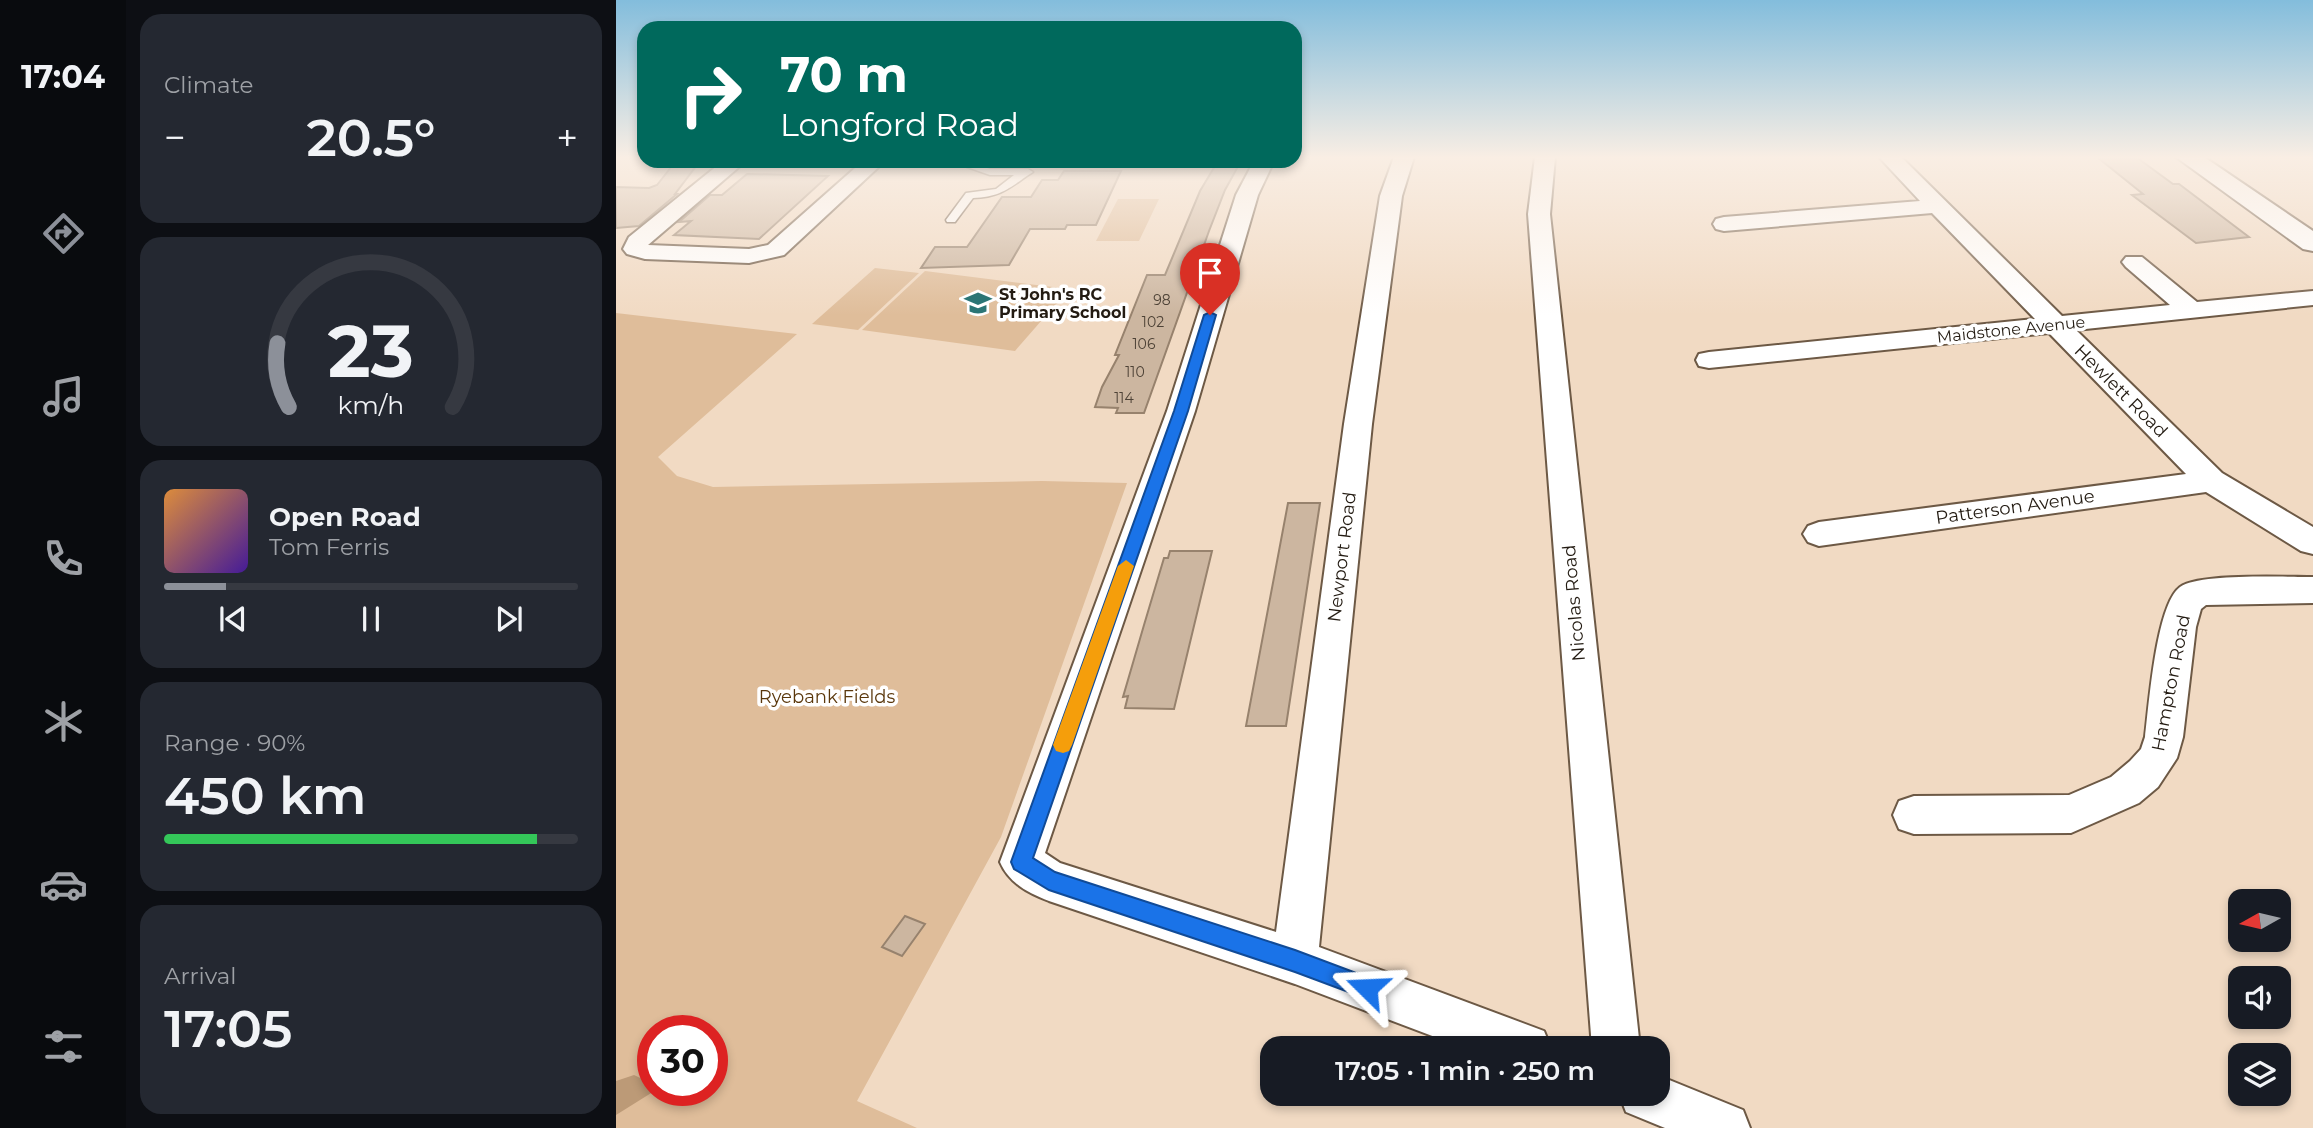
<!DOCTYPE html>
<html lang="en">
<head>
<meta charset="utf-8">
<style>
  :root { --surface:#171b24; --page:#242831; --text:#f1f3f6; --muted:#9ea1a6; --line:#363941; --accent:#8c9099 }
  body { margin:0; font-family:Montserrat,sans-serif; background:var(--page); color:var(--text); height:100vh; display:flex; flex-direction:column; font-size:26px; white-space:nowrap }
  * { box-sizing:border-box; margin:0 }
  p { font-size:23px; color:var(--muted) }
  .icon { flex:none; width:38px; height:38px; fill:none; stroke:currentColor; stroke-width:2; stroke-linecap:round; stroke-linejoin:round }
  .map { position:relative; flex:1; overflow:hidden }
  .drawer { display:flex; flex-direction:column; gap:14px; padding:14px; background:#0d0f14; width:490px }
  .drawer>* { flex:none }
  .banner { position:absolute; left:21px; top:21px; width:665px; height:147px; border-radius:21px; box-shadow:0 4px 10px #0003; background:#00695c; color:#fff; overflow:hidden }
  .needle { width:46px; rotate:262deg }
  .buttons { position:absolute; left:1612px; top:889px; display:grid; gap:14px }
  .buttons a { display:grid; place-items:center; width:63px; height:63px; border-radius:14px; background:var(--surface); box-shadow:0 4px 10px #0003; font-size:35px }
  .speed { position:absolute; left:21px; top:1015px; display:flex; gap:14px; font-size:35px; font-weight:700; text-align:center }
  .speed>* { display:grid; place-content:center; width:91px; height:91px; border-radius:50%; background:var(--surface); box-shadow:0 4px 10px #0003; line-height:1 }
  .speed .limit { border:10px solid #d22; background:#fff; color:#111 }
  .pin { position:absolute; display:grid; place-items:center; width:60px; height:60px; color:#fff; margin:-72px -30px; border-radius:50% 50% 50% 0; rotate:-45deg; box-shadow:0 0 7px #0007 }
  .pin .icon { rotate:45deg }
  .me { position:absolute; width:77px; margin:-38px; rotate:291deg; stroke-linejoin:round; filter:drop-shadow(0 0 5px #0008) }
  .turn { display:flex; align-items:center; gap:24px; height:147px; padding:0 28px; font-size:32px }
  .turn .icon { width:91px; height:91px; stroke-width:2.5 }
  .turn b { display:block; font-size:49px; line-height:60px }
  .big { font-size:52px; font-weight:600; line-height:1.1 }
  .drawer .widget { flex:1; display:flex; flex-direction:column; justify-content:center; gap:10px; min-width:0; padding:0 24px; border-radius:21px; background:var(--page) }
  .drawer .dial { align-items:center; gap:0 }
  .dial svg { height:182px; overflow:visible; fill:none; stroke:var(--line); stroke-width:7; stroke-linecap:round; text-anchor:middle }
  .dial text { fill:var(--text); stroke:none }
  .song { display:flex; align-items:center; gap:21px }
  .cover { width:84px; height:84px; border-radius:10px; background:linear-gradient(135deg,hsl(30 70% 55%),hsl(260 70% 35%)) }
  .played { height:7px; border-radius:4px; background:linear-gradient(90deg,var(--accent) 15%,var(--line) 15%) }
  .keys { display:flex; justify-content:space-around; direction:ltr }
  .heat { display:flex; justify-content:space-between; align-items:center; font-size:38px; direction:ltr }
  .charge { height:10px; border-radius:5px; background:linear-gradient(90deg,#34c759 90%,var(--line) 0) }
  .trip { position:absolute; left:644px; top:1036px; width:410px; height:70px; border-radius:21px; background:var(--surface); box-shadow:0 4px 10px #0003; font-weight:600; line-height:70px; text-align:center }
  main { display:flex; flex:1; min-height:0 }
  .tabs { display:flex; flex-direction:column; width:126px; justify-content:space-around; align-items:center; background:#090b0e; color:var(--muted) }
  .tabs .icon { width:49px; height:49px }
  .tabs .selected { color:var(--accent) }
  .tabs b { font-size:32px; color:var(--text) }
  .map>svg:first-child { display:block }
  .green { fill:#dfbd9a; fill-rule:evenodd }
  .forest { fill:#bc9a77 }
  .building { fill:#ccb6a0; stroke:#97826d; stroke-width:2 }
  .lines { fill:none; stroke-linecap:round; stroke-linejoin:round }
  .service-casing { stroke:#6d5945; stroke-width:3 }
  .minor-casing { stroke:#6d5945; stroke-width:4 }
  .trunk-casing { stroke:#6d5945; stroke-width:4 }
  .service { fill:#fff; fill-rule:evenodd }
  .minor { fill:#fff; fill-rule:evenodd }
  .trunk { fill:#fff; fill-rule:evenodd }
  .route { fill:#1a73e8; stroke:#114b97; stroke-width:2 }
  .slow { fill:#f59e0b }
  .labels { text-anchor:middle; stroke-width:7; stroke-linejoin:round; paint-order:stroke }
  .number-label { font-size:14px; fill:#4d4236 }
  .far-poi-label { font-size:16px; font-weight:bold; fill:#231b12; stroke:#fff; text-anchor:start }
  .far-street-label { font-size:16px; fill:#231b12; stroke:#fff }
  .street-label { font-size:18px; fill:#231b12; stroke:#fff }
  .park-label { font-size:18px; fill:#5a370b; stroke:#fff }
</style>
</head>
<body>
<main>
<nav class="tabs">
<b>17:04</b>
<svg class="icon selected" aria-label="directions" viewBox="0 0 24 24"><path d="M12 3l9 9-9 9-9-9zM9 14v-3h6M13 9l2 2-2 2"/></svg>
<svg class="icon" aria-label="music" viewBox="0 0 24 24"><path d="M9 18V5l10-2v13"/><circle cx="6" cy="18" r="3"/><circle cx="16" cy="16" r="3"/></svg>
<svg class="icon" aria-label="phone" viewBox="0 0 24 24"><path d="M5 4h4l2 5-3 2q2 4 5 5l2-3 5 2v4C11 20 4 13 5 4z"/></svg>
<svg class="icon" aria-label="climate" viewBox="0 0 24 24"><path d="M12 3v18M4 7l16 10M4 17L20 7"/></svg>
<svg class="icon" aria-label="car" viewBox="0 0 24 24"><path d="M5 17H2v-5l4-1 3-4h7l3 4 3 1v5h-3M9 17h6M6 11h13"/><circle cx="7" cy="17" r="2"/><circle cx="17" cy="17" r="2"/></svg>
<svg class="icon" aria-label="filters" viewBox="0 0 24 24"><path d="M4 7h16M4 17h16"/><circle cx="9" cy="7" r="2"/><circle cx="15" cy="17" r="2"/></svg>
</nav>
<section class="drawer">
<div class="widget"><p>Climate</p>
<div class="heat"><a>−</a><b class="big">20.5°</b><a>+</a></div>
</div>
<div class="widget dial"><svg viewBox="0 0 100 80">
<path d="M14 69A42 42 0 1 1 86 69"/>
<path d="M14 69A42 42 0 0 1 9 41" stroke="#8c9099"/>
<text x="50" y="56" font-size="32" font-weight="700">23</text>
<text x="50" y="72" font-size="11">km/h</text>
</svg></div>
<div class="widget">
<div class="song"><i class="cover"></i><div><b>Open Road</b><p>Tom Ferris</p></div></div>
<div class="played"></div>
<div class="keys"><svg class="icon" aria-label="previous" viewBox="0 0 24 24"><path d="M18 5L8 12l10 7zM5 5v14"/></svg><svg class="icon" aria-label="pause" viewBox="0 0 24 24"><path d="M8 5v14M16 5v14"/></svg><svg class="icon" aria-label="next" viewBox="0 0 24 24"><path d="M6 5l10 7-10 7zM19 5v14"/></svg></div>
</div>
<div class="widget"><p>Range · 90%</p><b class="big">450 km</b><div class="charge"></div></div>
<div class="widget"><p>Arrival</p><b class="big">17:05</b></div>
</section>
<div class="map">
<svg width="1697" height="1128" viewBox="0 0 1697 1128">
  <rect width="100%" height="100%" fill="#f1dac3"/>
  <!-- green -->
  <g class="green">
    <path d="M502 199H543L523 241H480Z"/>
    <path d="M259 268 303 273 242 330 196 324Z"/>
    <path d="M309 271 453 289 399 351 246 330Z"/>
    <path d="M0 313 181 334 42 457 61 476 97 487 426 481 511 483 385 837 241 1101 301 1128H0ZM37 1031H96V1090H37Z"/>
  </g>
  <!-- forest -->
  <path class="forest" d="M18 1075 37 1084V1090H40L0 1115V1081Z"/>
  <!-- building -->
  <g class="building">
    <path d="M1481 157H1520L1557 184H1563L1633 237 1580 243 1516 195 1527 194Z"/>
    <path d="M60 161H84L59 194H61L23 226 0 228V187L33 188 41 185Z"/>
    <path d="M602 161H625L609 190 593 231 528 413H500L502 408 479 407 486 387 503 355H499L531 275H549L584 191Z"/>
    <path d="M448 171H505L480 225H451L449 229H414L393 265 305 268 319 247H351L386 197H415L426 180H442Z"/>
    <path d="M131 174 212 176 143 239 58 235 75 221 63 222 94 195H106Z"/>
    <path d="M672 503H704L670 726H630Z"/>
    <path d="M554 551H596L558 709 509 708 512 696 507 697 528 625 548 558H552Z"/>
    <path d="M289 916 309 924 286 956 266 947Z"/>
  </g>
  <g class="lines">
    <defs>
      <path id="service" d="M351 161H361L359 164 374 169H412L417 172C395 186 387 197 357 198L339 222H331L330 220 350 193 380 189 398 175H374L351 167Z"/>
      <g id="minor">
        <path d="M778 157H798L786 196 756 424 703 947 928 1031 935 1048H848L679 984 433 901C412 893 393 883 384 862L551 411 620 195 638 161H658L642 195 579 411 429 853 444 863 660 932 728 424 764 196Z"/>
        <path d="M919 157H939L934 214 1024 1048H976L912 214Z"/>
        <path d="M1263 157H1285L1446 316 1554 305 1510 267 1506 262 1510 257H1526L1581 302 1697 291V305L1460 330 1606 473 1697 527V554L1685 551 1590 492 1203 546 1192 542 1187 534 1192 526 1203 522 1570 474 1433 333 1093 368 1083 366 1080 360 1083 354 1093 352 1419 319 1316 213 1108 231 1100 229 1097 224 1100 219 1108 217 1304 201Z"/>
        <path d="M107 161H130L32 245 133 249 152 245 247 161H269L168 255 133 263 29 259 11 254 7 249 13 237Z"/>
        <path d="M1697 577V603L1590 605 1585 609 1580 627 1567 737 1561 758 1542 787 1523 803 1455 833 1298 834 1283 829 1277 815 1283 801 1298 796 1453 795 1495 777 1514 761 1525 749 1529 737C1533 705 1540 605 1564 587 1582 573 1670 577 1697 577Z"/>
        <path d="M1041 1075 1127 1110 1134 1128H1049L1010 1112 1003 1094H1041Z"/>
      </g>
      <path id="trunk" d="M1560 157H1588L1697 231V251L1687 249Z"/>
    </defs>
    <!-- service casing -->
    <use href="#service" class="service-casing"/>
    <!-- minor casing -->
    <use href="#minor" class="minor-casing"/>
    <!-- trunk casing -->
    <use href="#trunk" class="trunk-casing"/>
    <!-- service -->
    <use href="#service" class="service"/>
    <!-- minor -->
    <use href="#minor" class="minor"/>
    <!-- trunk -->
    <use href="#trunk" class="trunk"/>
  </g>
  <!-- sky -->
  <linearGradient id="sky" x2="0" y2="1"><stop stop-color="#83bddc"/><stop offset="0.5" stop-color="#f9eee4"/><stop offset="1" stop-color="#f9eee4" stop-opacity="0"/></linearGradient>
  <rect width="1697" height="315" fill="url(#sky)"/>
  <!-- route -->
  <path class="route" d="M594 312 600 315 572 411 417 858 439 872 679 950 759 980 762 988 759 996 751 999 679 972 433 890 398 869 395 862 558 411 588 315Z"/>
  <!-- slow -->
  <path class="slow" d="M510 560 518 566 456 745 453 751 447 753 440 751 437 745 502 566Z"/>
  <!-- icons -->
  <defs>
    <symbol id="school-bare" viewBox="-9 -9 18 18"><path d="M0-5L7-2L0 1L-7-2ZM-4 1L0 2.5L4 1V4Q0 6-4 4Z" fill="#2b7575" stroke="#fff" stroke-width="2.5" paint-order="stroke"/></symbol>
  </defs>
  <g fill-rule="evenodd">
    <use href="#school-bare" x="343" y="284" width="38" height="38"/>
  </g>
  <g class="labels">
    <!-- number labels -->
    <g class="number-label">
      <text x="546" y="305">98</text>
      <text x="537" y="327">102</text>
      <text x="528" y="349">106</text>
      <text x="519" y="377">110</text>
      <text x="508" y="403">114</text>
    </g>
    <!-- far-poi labels -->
    <g class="far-poi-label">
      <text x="383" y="300">St John's RC<tspan x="383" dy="18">Primary School</tspan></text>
    </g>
    <!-- far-street labels -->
    <g class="far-street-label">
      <text transform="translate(1395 329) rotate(-6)" y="6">Maidstone Avenue</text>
    </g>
    <!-- street labels -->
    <g class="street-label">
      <text transform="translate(1505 391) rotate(45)" y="6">Hewlett Road</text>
      <text transform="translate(1399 507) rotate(-8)" y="6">Patterson Avenue</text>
      <text transform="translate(726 557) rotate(-83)" y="6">Newport Road</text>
      <text transform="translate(958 603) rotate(-95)" y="6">Nicolas Road</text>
      <text transform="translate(1555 683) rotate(-79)" y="6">Hampton Road</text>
    </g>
    <!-- park labels -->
    <g class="park-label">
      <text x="211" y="703">Ryebank Fields</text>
    </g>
  </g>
</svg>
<div class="buttons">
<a><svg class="needle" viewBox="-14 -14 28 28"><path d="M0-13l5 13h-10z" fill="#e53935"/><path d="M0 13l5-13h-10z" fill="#9ea1a6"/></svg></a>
<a><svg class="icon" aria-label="sound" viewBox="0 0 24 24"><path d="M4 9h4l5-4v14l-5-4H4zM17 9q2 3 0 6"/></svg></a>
<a><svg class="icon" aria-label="layers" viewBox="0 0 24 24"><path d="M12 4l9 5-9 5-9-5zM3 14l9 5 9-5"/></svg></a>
</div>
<div class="speed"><div class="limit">30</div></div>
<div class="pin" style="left:594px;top:315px;background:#d93025"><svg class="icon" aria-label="arrive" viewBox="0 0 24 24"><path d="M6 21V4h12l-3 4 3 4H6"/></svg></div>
<svg class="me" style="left:751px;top:988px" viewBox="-20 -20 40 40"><path d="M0-17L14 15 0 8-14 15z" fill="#1a73e8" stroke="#fff" stroke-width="4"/></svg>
<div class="trip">17:05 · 1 min · 250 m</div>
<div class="banner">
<div class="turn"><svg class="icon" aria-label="right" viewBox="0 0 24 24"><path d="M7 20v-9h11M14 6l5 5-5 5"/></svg><div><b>70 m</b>Longford Road</div></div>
</div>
</div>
</main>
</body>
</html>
